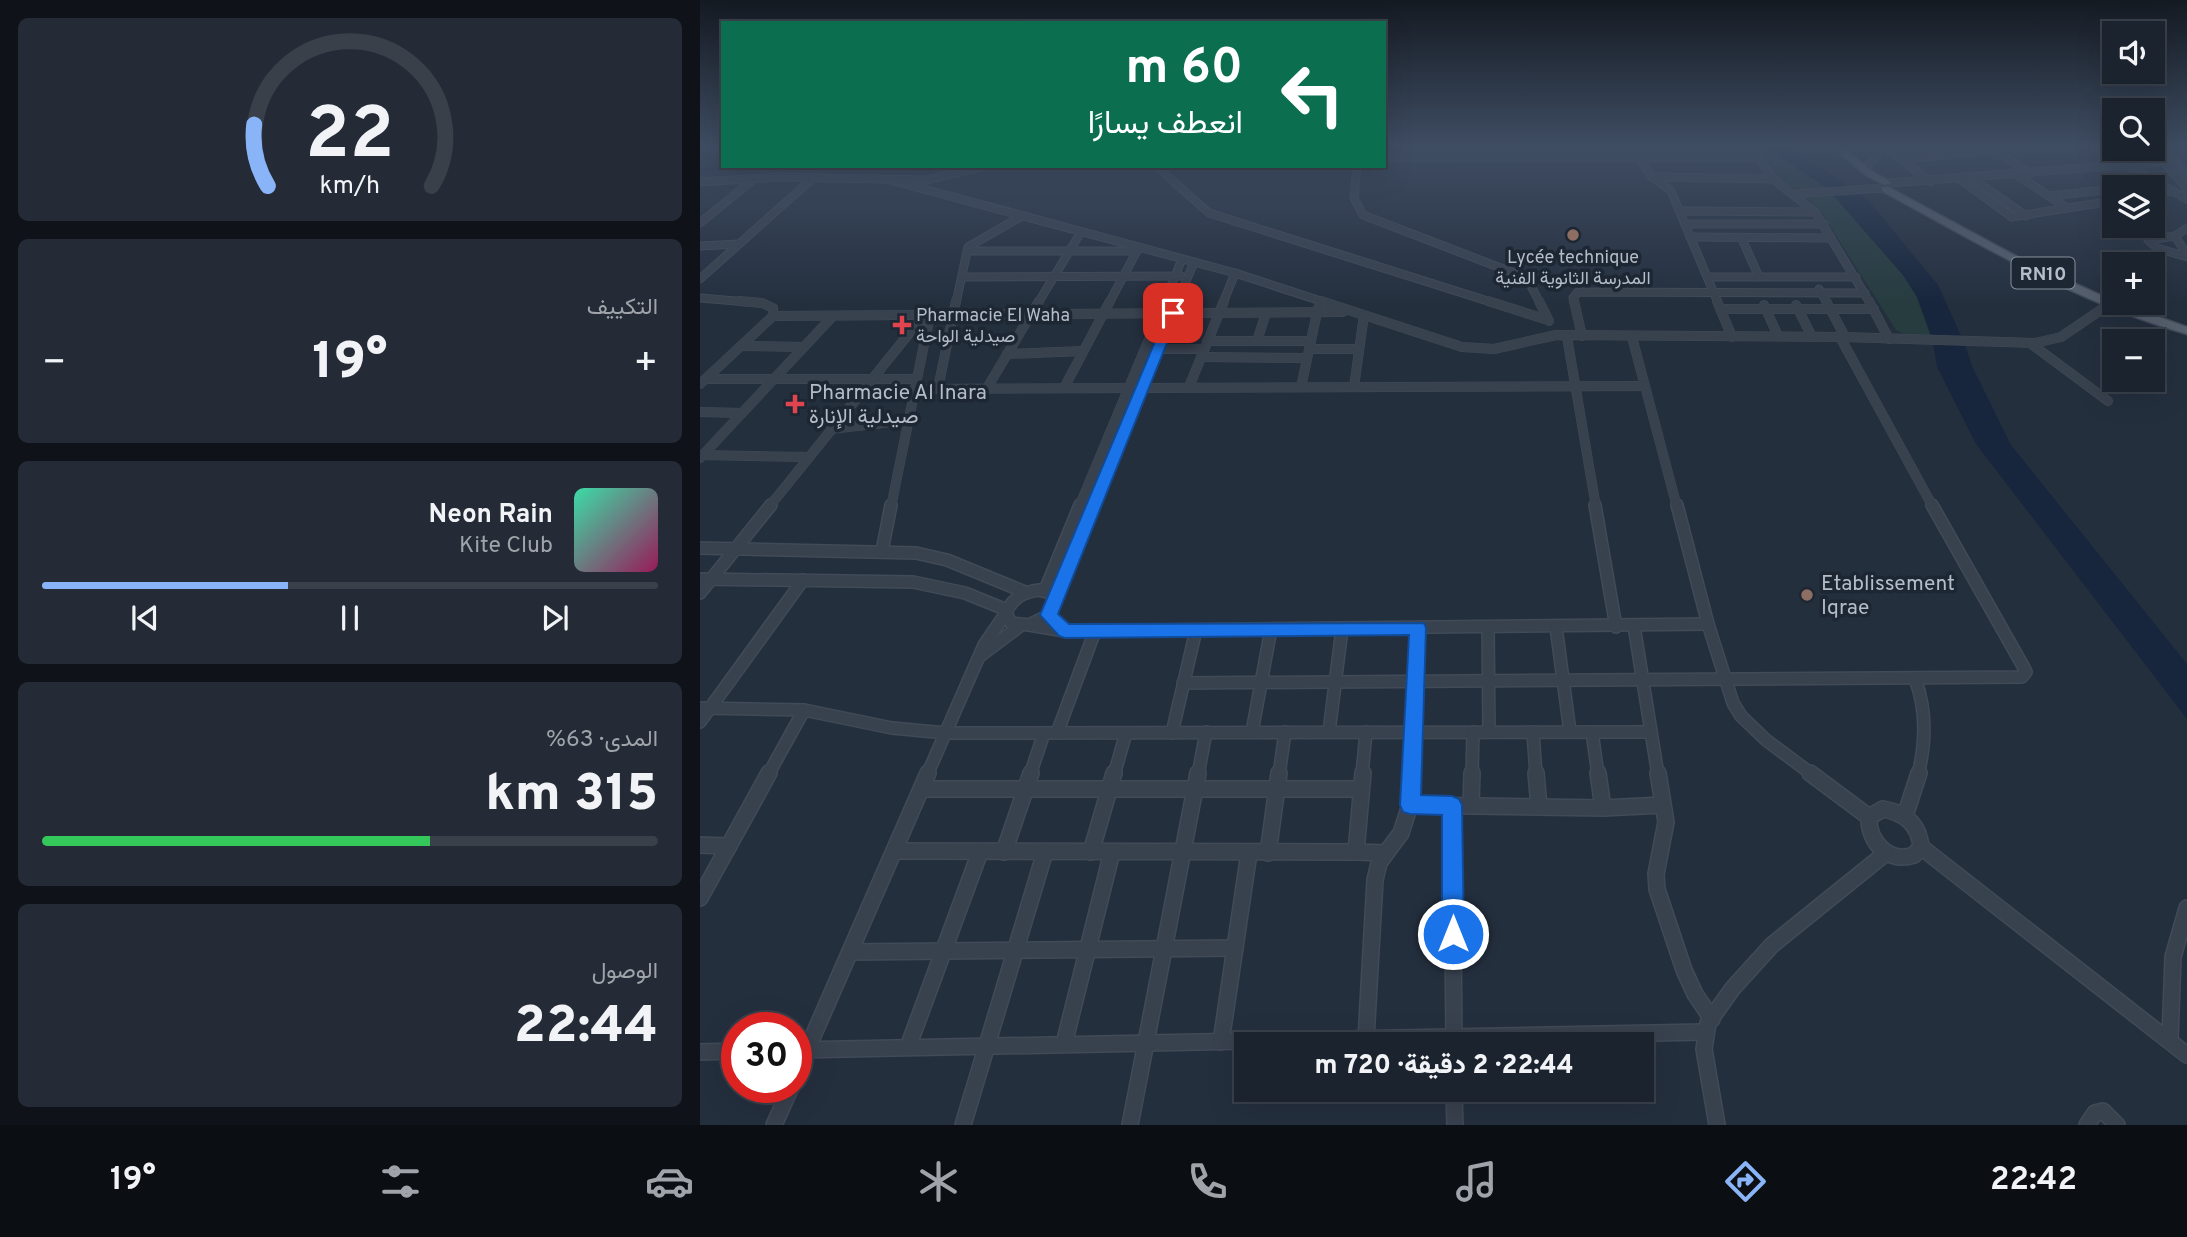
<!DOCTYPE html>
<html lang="ar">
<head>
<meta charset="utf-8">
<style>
  :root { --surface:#1b232e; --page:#242b36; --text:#f1f3f6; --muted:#a0a4aa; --line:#39404a; --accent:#8ab4f8 }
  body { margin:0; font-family:Overpass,Vazirmatn,sans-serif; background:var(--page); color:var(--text); direction:rtl; height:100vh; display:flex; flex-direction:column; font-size:26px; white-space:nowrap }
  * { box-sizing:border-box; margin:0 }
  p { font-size:23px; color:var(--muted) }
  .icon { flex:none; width:38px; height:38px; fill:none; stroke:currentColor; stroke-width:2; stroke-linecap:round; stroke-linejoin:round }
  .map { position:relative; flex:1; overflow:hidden; direction:ltr }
  .sheet { display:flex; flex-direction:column; gap:18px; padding:18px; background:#0f1319; width:700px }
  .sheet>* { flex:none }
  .top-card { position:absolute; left:21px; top:21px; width:665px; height:147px; border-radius:0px; box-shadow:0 7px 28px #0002,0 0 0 2px var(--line); direction:rtl; background:#0b6e4f; color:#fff; overflow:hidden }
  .buttons { position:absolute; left:1402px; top:21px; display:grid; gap:14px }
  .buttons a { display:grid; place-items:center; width:63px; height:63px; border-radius:0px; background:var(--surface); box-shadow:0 7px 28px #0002,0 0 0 2px var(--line); font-size:35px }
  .speed { position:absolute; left:21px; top:1012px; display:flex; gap:14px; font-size:35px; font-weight:700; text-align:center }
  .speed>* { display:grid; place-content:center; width:91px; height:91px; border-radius:50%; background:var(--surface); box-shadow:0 7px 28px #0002,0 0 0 2px var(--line); line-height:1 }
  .speed .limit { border:10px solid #d22; background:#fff; color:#111 }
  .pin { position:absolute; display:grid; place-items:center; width:60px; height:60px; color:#fff; margin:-30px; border-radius:14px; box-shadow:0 4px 10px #0006 }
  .me { position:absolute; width:77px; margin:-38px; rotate:0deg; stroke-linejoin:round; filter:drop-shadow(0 0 5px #0008) }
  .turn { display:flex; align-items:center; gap:24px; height:147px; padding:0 28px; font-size:32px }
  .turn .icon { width:91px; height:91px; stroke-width:2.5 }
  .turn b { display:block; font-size:49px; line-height:60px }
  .big { font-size:52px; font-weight:800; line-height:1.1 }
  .sheet .tile { flex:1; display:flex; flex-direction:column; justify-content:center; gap:10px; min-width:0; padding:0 24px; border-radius:10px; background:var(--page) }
  .sheet .dial { align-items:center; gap:0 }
  .dial svg { height:182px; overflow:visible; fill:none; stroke:var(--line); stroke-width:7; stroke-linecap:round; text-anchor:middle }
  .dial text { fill:var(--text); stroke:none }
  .song { display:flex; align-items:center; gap:21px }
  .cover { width:84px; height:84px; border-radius:10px; background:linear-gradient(135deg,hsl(160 70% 55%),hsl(330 70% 35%)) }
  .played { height:7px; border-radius:4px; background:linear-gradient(90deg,var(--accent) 40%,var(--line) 40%) }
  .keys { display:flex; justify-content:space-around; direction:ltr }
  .heat { display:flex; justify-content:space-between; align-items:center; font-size:38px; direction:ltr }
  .charge { height:10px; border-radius:5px; background:linear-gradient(90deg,#34c759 63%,var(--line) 0) }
  .trip { position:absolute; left:534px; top:1032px; width:420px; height:70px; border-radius:0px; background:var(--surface); box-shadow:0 7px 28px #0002,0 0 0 2px var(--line); font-weight:800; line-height:70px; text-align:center; direction:rtl }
  .tab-bar { display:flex; height:112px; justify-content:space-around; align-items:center; background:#0b0e12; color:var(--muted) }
  .tab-bar .icon { width:49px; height:49px }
  .tab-bar .selected { color:var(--accent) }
  .tab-bar b { font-size:32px; color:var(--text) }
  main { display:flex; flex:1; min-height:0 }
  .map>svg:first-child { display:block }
  .green { fill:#263c3f }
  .water { fill:#17263c }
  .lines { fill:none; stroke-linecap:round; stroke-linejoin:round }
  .canal { fill:#17263c; fill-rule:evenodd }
  .minor-far3-casing { stroke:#414a57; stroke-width:9 }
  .minor-far2-casing { stroke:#414a57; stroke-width:10 }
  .minor-far1-casing { stroke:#414a57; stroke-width:14 }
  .minor-casing { stroke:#414a57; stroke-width:18 }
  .major-casing { stroke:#414a57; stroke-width:3 }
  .minor-far3 { stroke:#38414e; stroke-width:7 }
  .minor-far2 { stroke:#38414e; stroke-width:9 }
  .minor-far1 { stroke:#38414e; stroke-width:11 }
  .minor { stroke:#38414e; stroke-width:15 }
  .major { fill:#56606e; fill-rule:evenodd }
  .route { fill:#1a73e8; stroke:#114b97; stroke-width:2 }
  .education-dot { fill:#8d6e63; stroke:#1d2633; stroke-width:2.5 }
  .health-dot { fill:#e0444e; stroke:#1d2633; stroke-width:2.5 }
  .labels { text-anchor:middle; stroke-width:7; stroke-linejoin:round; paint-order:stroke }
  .far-poi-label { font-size:18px; fill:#b4bcc9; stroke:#1d2633 }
  .shield { fill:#1d2633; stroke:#878f9c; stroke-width:2 }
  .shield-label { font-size:19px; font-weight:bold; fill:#b4bcc9 }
  .poi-label { font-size:21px; fill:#b4bcc9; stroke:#1d2633; text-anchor:start }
</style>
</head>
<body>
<main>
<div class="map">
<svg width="1487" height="1125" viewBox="0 0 1487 1125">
  <rect width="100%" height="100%" fill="#242f3e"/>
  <!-- green -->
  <g class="green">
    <path d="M1048 146H1063L1127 188C1064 195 1089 166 1048 146Z"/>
    <path d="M1132 194 1203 275 1217 297 1231 336 1204 334 1196 330 1122 213 1108 198Z"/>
  </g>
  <!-- water -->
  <g class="water">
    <path d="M1063 146H1082L1124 170 1168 200 1238 285 1262 338 1231 336 1217 297 1203 275 1127 188Z"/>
    <path d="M1233 343 1265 344 1272 366 1311 445 1487 664V719L1276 444 1237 367Z"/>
  </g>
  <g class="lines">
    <!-- canal -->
    <path class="canal" d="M23 166H38L0 173V169Z"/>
    <defs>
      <g id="minor-far3">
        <path d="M1041 146 1058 157 1073 179 1115 212 1170 303"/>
        <path d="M1183 146 1231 182"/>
        <path d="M1393 146 1487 199"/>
        <path d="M1462 146 1487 175"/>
        <path d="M1452 147 1487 189"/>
        <path d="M1185 148 1204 146"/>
        <path d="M1294 150 1330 173"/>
        <path d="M684 158 1058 157"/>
        <path d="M939 158 952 177 971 191 1018 303"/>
        <path d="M1200 159 1346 146"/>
        <path d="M456 166 509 213 794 303"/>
        <path d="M657 166 654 198 663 215 819 275 830 284 840 303"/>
        <path d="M1164 170 1184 146"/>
        <path d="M1317 175 1367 208 1414 201"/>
        <path d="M952 177 1073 179"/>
        <path d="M1272 178 1326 216"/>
        <path d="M1260 179 1312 217 1367 208"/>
        <path d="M190 180 535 273 627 303"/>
        <path d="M0 182 80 177 226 180 286 166"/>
        <path d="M1190 183 1475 161"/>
        <path d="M1426 187 1458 183"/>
        <path d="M1095 194 1183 188"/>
        <path d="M1452 194 1473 191"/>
        <path d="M1349 196 1414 189"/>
        <path d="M980 211 1115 212"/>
        <path d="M0 223 55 178"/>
        <path d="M985 224H1124"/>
        <path d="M1487 228 1475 236 1487 255"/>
        <path d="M1475 236 1448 240 1457 248 1487 257"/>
        <path d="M990 237 1131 238"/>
        <path d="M1041 237 1059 277"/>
        <path d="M0 246 39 244"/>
        <path d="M267 251H437"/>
        <path d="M263 277 481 276"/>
        <path d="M1009 277H1156"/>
        <path d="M0 279 113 178"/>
        <path d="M1119 289 1127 303"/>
        <path d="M0 298 60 303"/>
        <path d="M256 303 268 247 322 216"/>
        <path d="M338 303 381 232"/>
        <path d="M409 303 439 247"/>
        <path d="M464 303 482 259"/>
        <path d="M477 303 494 262"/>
        <path d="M523 303 535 273"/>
        <path d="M874 303 873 298 878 292 1165 293"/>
      </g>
      <g id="minor-far2">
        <path d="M39 301 62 303 73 308V316"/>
        <path d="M621 301 762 347 794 349 856 335 1145 337 1335 343 1361 337 1411 303"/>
        <path d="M788 301 848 320"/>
        <path d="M839 301 849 321"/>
        <path d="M874 301 882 336"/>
        <path d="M1017 301 1032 337"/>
        <path d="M1126 301 1145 337"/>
        <path d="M1169 301 1189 339"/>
        <path d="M1064 305 1078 336"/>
        <path d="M1096 305 1112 337"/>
        <path d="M1020 309H1174"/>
        <path d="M867 337 896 507"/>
        <path d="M932 337 977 507"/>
        <path d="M1140 337 1233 507"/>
        <path d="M507 341H611"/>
        <path d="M557 341 566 313"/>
        <path d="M1330 343 1408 401"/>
        <path d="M41 346 104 347"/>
        <path d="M459 349H504"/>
        <path d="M609 349H659"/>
        <path d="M307 354 383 351"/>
        <path d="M501 357 607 358"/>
        <path d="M6 379H217"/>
        <path d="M0 384 73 316 643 312"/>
        <path d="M489 387 524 301"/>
        <path d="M601 387 618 308"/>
        <path d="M654 387 664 315"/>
        <path d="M238 388 256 301"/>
        <path d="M287 388 339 301"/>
        <path d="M364 388 410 301"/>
        <path d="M215 389 945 386"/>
        <path d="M0 412 42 413"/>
        <path d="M131 429 209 420"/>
        <path d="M0 455 109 457"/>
        <path d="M0 458 133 316"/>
        <path d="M69 507 224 315"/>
        <path d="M191 507 230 315"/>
        <path d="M379 507 465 301"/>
        <path d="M393 507 478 301"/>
      </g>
      <g id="minor-far1">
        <path d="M895 505 916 627"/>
        <path d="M977 505 1008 624 1033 703 1041 716 1066 740 1113 775"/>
        <path d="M0 548 216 553 247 560 325 592"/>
        <path d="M182 551 191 505"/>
        <path d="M0 579 213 582 265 593 307 610"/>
        <path d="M339 590 350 593 355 600 349 615 329 625 311 623 306 613C312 598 323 592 339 590Z"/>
        <path d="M345 590 380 505"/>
        <path d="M0 593 71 505"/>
        <path d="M355 600 394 505"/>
        <path d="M329 625 365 631 1008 624"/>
        <path d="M934 626 958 775"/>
        <path d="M856 627 870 732"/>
        <path d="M788 628 789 732"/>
        <path d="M280 656 320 626"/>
        <path d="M1215 679C1227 710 1226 742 1218 775"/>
        <path d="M483 683 1322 677 1326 672 1323 666 1232 505"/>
        <path d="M0 708 104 710 68 775"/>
        <path d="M104 710 192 728 246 733 951 732"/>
        <path d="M0 722 103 580"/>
        <path d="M552 732 571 629"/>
        <path d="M629 732 642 629"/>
        <path d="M833 732 836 775"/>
        <path d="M892 732 898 775"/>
        <path d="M357 733 395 631"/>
        <path d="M472 733 496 630"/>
        <path d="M227 775 284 645 306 613"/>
        <path d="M330 775 344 733"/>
        <path d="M414 775 426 733"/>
        <path d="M498 775 506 732"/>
        <path d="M579 775 585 732"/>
        <path d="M662 775 666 732"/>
        <path d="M711 775 718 628"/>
        <path d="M772 775 773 732"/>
      </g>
      <g id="minor">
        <path d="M663 773 656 852 686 853 679 863 675 880 666 1039"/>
        <path d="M711 773 710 805 903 808 963 805"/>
        <path d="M836 773 839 807"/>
        <path d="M898 773 903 808"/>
        <path d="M958 773 966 822 956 874 957 889 984 970 995 994 1012 1019"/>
        <path d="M1110 773 1169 817"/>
        <path d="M222 789H661"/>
        <path d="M752 805 754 1045"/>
        <path d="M771 805 772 773"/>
        <path d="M1183 809C1205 813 1219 824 1221 847L1214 855C1189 864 1168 842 1169 817Z"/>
        <path d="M1205 816 1219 773"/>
        <path d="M0 845 29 846"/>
        <path d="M1221 847 1487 1055"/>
        <path d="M194 851 656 852"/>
        <path d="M304 852 331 773"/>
        <path d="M391 852 414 773"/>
        <path d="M568 853 579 773"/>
        <path d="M686 853 701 833 710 805"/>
        <path d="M0 898 69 773"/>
        <path d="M150 952 535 948"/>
        <path d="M1470 1039 1473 957 1487 908"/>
        <path d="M521 1042 549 853"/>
        <path d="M364 1044 412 852"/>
        <path d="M208 1047 280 852"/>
        <path d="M96 1050 1004 1032"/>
        <path d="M0 1052 37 1051"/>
        <path d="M96 1075 228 773"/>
        <path d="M754 1090 755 1125"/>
        <path d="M74 1125 91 1087"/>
        <path d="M263 1125 345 852"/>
        <path d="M430 1125 498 773"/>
        <path d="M1017 1125 1004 1049 1008 1023 1033 988 1072 945 1186 853"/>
        <path d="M1387 1125 1395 1113 1403 1111 1417 1125"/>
      </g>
      <g id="major">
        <path d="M1131 146H1140L1173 172 1192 183 1185 185 1167 176Z"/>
        <path d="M1182 187H1188L1327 262 1414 301V303H1420L1487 327V334C1379 304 1280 244 1182 191Z"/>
      </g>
    </defs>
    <!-- minor-far3 casing -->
    <use href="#minor-far3" class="minor-far3-casing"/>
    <!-- minor-far2 casing -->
    <use href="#minor-far2" class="minor-far2-casing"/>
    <!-- minor-far1 casing -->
    <use href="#minor-far1" class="minor-far1-casing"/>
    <!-- minor casing -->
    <use href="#minor" class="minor-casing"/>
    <!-- major casing -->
    <use href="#major" class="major-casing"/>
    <!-- minor-far3 -->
    <use href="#minor-far3" class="minor-far3"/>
    <!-- minor-far2 -->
    <use href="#minor-far2" class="minor-far2"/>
    <!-- minor-far1 -->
    <use href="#minor-far1" class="minor-far1"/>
    <!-- minor -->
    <use href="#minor" class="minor"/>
    <!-- major -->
    <use href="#major" class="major"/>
  </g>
  <!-- sky -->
  <linearGradient id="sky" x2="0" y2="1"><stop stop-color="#141a22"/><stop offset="0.48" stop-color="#3f4d63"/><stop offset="1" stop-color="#3f4d63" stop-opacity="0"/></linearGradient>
  <rect width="1487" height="304" fill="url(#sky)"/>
  <!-- route -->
  <path class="route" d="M473 310 479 313 358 614 369 624 724 623 726 628 721 795 752 796 759 799 762 805 764 934 761 942 753 945 745 942 742 934V815L710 814 703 812 700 805 709 635 365 638 359 636 340 615 467 313Z"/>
  <!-- markers -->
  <g class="education-dot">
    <circle cx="873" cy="235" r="7"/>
    <circle cx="1107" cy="595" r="7"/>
  </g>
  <g class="health-dot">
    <path d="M198.5 314.5h7v7h7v7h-7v7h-7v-7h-7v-7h7z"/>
    <path d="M91.5 393.5h7v7h7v7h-7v7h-7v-7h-7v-7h7z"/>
  </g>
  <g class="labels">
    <!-- far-poi labels -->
    <g class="far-poi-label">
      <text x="873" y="263">Lycée technique<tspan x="873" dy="21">المدرسة الثانوية الفنية</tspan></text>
      <text x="216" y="321" text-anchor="start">Pharmacie El Waha<tspan x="216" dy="21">صيدلية الواحة</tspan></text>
    </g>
    <!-- shield labels -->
    <rect class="shield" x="1311.5" y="257.5" width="63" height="31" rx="5"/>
    <g class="shield-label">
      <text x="1343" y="280">RN10</text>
    </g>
    <!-- poi labels -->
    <g class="poi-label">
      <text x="109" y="399">Pharmacie Al Inara<tspan x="109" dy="24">صيدلية الإنارة</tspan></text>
      <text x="1121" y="590">Etablissement<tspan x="1121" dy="24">Iqrae</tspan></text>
    </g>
  </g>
</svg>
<div class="buttons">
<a><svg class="icon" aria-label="sound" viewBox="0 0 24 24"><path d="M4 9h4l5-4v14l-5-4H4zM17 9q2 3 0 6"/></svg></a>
<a><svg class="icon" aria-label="search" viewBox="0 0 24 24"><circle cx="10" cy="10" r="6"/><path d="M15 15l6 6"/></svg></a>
<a><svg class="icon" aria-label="layers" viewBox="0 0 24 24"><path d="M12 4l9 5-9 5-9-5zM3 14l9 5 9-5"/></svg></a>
<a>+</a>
<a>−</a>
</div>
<div class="speed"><div class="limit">30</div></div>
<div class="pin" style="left:473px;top:313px;background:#d93025"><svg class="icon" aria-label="arrive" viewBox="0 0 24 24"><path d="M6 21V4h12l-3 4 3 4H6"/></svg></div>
<svg class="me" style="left:753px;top:934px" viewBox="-20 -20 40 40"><circle r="17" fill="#1a73e8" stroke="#fff" stroke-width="3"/><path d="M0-11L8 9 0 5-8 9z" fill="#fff"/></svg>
<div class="trip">22:44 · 2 دقيقة · 720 m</div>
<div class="top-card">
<div class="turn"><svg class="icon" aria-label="left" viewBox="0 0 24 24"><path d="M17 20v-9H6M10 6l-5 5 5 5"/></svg><div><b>60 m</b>انعطف يسارًا</div></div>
</div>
</div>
<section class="sheet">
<div class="tile dial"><svg viewBox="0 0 100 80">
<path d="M14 69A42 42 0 1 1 86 69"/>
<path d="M14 69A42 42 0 0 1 8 42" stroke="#8ab4f8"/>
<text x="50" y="56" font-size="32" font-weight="700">22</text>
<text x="50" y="72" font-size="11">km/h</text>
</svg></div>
<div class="tile"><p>التكييف</p>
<div class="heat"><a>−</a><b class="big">19°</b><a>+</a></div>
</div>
<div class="tile">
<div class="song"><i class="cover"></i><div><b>Neon Rain</b><p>Kite Club</p></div></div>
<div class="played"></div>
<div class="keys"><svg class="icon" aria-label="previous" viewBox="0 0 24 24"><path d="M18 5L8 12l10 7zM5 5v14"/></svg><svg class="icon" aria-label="pause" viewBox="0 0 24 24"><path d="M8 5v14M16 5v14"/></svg><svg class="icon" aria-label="next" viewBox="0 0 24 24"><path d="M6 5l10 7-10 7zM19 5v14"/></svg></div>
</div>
<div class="tile"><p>المدى · 63%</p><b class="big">315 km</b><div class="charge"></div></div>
<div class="tile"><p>الوصول</p><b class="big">22:44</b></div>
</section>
</main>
<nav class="tab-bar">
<b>22:42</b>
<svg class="icon selected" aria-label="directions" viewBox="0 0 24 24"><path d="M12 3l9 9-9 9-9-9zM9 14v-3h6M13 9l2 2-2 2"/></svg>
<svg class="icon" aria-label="music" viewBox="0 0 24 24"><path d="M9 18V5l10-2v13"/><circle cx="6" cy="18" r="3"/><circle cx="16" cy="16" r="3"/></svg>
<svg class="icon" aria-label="phone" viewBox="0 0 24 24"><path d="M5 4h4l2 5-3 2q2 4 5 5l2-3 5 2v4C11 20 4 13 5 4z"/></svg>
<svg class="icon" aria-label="climate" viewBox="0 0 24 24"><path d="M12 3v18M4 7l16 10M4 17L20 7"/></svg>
<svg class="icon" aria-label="car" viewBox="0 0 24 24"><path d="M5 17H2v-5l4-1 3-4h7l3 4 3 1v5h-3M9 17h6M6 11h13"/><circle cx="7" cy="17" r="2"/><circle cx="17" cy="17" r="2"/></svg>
<svg class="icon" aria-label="filters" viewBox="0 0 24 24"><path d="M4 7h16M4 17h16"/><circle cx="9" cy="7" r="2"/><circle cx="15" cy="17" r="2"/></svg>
<b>19°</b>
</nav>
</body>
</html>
